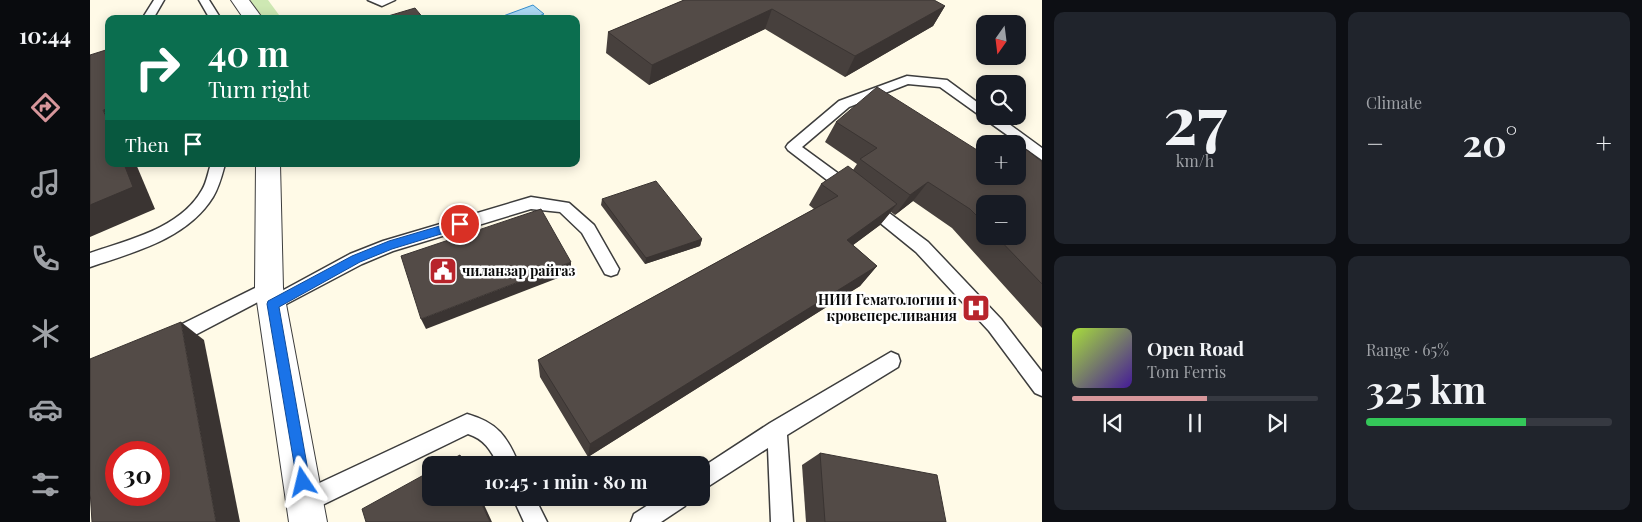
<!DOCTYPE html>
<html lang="en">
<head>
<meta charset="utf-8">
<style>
  :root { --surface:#171b24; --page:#20242c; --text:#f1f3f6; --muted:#9ea1a6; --line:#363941; --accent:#d7969b }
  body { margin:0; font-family:"Playfair Display",serif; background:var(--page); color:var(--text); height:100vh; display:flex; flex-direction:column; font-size:19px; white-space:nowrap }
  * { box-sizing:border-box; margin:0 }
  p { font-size:16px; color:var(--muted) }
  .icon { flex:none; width:28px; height:28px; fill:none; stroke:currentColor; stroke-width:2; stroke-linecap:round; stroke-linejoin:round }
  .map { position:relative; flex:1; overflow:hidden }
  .drawer { display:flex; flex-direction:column; gap:12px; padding:12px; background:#0d0f14; width:600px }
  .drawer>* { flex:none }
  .banner { position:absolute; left:15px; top:15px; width:475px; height:152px; border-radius:10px; box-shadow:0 2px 12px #0003; background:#0b6e4f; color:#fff; overflow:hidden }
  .needle { width:32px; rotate:194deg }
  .tools { position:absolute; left:886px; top:15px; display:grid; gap:10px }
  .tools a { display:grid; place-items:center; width:50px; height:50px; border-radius:10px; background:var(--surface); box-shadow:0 2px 12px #0003; font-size:25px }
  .speed { position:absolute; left:15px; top:441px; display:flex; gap:10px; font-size:25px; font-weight:700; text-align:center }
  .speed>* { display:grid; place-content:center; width:65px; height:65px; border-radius:50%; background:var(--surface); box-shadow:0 2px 12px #0003; line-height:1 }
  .speed .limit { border:8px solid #d22; background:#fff; color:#111 }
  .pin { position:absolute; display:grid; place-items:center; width:42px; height:42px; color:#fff; margin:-21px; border:2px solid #fff; border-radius:50%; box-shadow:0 1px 5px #0007 }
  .me { position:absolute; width:55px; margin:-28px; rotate:350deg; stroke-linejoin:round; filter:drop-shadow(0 0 4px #0008) }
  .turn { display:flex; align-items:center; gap:18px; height:105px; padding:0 20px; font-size:22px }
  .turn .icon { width:65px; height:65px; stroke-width:2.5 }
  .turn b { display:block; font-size:35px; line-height:42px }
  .then { display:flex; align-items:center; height:48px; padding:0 20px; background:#0003; gap:10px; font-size:19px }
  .big { font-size:38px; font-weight:700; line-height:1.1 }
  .drawer .tile { flex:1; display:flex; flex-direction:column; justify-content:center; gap:8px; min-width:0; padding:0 18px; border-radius:10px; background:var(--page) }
  .drawer .dial { align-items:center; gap:0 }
  .dial b { font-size:65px; line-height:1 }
  .song { display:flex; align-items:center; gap:15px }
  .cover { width:60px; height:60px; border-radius:8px; background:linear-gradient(135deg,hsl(80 70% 55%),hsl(260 70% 35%)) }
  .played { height:5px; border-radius:2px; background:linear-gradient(90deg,var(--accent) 55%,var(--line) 55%) }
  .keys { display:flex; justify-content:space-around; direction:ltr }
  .heat { display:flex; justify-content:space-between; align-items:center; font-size:28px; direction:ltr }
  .charge { height:8px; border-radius:4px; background:linear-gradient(90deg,#34c759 65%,var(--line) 0) }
  .drawer .tiles { flex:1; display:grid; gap:12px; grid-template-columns:repeat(2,1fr) }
  .trip { position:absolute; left:332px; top:456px; width:288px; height:50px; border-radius:10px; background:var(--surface); box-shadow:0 2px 12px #0003; font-weight:700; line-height:50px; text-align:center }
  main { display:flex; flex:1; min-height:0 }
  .menu { display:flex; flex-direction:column; width:90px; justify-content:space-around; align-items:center; background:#090b0e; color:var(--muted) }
  .menu .icon { width:35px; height:35px }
  .menu .on { color:var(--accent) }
  .menu b { font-size:22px; color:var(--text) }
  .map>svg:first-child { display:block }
  .green { fill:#cee8b3 }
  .water { fill:#addaf5; stroke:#358ecc }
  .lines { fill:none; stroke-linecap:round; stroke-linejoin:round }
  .lane-casing { stroke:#3d3d3d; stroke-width:3 }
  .street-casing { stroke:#3d3d3d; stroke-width:2 }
  .lane { fill:#fff; fill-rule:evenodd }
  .street { fill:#fff; fill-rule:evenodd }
  .wall { fill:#47403d; fill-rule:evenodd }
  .shaded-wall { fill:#3a3432 }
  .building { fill:#534b47; stroke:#3a3432; fill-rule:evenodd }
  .route { fill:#1a73e8; stroke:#114b97 }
  .labels { text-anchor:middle; stroke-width:5; stroke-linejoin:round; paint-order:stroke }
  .poi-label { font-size:14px; font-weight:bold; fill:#0a0a0a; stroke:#fff; text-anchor:start }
</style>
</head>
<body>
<main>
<nav class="menu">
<b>10:44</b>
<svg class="icon on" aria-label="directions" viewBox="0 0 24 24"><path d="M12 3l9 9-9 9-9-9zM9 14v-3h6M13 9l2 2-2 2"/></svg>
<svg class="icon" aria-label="music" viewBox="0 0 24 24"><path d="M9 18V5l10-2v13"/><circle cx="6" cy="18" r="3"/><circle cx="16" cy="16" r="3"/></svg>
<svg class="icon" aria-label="phone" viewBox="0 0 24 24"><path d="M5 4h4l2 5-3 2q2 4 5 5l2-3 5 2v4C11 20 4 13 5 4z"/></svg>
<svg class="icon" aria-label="climate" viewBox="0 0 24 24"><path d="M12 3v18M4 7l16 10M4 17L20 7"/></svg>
<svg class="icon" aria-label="car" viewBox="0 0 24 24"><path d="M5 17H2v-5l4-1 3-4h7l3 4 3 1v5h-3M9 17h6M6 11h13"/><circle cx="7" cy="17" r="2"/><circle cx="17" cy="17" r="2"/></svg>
<svg class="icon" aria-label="filters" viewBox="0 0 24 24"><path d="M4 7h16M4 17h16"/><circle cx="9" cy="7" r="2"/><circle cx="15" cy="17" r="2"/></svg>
</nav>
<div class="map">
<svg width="952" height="522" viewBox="0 0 952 522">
  <rect width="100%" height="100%" fill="#fffae7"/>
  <!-- green -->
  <path class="green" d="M160 0H178L192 19H174Z"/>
  <!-- water -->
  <path class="water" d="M443 5 454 14 442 19H405Z"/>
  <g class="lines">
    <defs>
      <g id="lane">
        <path d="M64 0H74L63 19H52Z"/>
        <path d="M109 0H119L131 19H120Z"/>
        <path d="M278 0H305L292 6Z"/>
        <path d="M817 76 857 80 895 108V116H908L952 148V160L850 87 818 84 759 107 712 147 764 185 766 189 764 193H754L698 150 696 147 698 144 749 101Z"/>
        <path d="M121 164H135C132 175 129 187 123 197 97 239 44 252 0 267V253C38 240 91 228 112 190 117 182 118 172 121 164Z"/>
        <path d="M441 197 479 203 504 225 529 269 527 274 521 276 515 274 492 233 470 212 441 209 303 251 272 264 183 311 177 309 174 304 177 299 260 254 293 241Z"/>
        <path d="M778 199 783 201 838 242 911 319 952 372V396L945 393 899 331 826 252 773 209 770 205 773 201Z"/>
        <path d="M179 281 185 283 187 288 185 293 86 345 80 347 74 345 71 339 74 333Z"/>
        <path d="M801 352 808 355 810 361 808 367 697 435 703 522H681L678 448 611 491V468L680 423Z"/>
        <path d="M377 414C408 423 417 436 429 465H408C401 450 394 439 378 434L224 509 216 512 208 509 205 501 208 493Z"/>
        <path d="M423 498H445L457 522H434Z"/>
        <path d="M569 498H598L595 506 571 522H541L544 514Z"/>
      </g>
      <g id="street">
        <path d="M141 0H159L173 19H154Z"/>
        <path d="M166 164H190L193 288 237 522H199L165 288Z"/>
      </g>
    </defs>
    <!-- lane casing -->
    <use href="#lane" class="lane-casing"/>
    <!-- street casing -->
    <use href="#street" class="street-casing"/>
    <!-- lane -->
    <use href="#lane" class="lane"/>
    <!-- street -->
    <use href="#street" class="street"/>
  </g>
  <!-- wall -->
  <g class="wall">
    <path d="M594 0 855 6 843 26 755 77 675 29 559 85 516 53 518 32Z"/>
    <path d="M746 122 895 176 952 162V328L862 228 823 201 805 215 801 212 790 225 763 245 787 266 770 286 498 457 450 377 448 360 724 209 719 205 731 184 763 170 767 164 735 142ZM895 204 928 236H895Z"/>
    <path d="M512 199 612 239 610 246 555 264 511 205Z"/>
    <path d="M730 453 856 522H716L712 465Z"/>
  </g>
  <!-- shaded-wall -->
  <g class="shaded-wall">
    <path d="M855 6 843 26 755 77 765 56Z"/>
    <path d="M682 9 675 29 559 85 562 65Z"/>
    <path d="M19 108V124L13 110Z"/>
    <path d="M34 164H46L65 209 0 237V205Z"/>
    <path d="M838 182 823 201 805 215 820 195Z"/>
    <path d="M807 204 790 225 743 260 757 240Z"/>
    <path d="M612 239 610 246 555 264 556 258Z"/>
    <path d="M481 262V273L336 329 331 319Z"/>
    <path d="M787 266 770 286 498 457 500 444Z"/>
    <path d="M91 322 114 340 150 522H126Z"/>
    <path d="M389 498H391L402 522H400Z"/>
  </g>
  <!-- building -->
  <g class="building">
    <path d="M594 0H844L855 6 765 56 682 9 562 65 518 32Z"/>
    <path d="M325 8 334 19H288Z"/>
    <path d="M19 49V108L13 110 19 124V164H34L43 187 0 205V55Z"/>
    <path d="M787 87 895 155V176H928V153L937 150 952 162V284L906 236H928V204H895V224L880 209 838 182 820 195 770 159 787 148 746 122Z"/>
    <path d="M758 166 807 204 757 240 787 266 500 444 448 360 748 196 731 184Z"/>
    <path d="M566 181 612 239 556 258 512 199Z"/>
    <path d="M451 209 481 262 331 319 311 256Z"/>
    <path d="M91 322 126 522H2L0 490V359ZM26 452H69V495H26Z"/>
    <path d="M730 453 847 475 856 522H735Z"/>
    <path d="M370 455 374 465H351Z"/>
    <path d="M341 471V498H389L400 522H276L272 509Z"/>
  </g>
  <!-- route -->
  <path class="route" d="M370 220 375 224 374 227 302 249 270 262 189 307 220 482 218 487 213 489 208 487 177 304 178 301 262 256 299 241Z"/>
  <!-- icons -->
  <defs>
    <symbol id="civic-square" viewBox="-11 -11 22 22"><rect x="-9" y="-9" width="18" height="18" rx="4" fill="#b8242b" stroke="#fff"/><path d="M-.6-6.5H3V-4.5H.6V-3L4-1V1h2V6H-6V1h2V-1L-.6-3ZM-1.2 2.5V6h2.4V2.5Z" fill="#fff"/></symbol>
    <symbol id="hospital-square" viewBox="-11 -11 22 22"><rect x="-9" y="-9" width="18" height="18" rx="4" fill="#b8242b" stroke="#fff"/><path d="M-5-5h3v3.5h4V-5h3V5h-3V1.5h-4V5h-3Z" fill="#fff"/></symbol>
  </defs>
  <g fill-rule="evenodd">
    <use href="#civic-square" x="337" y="255" width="32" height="32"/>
    <use href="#hospital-square" x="870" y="292" width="32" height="32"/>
  </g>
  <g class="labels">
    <!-- poi labels -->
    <g class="poi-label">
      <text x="372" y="276">чиланзар райгаз</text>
      <text x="867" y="305" text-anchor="end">НИИ Гематологии и<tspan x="867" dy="16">кровепереливания</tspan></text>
    </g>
  </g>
</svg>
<div class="tools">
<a><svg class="needle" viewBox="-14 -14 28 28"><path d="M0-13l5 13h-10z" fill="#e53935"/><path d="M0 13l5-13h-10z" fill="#9ea1a6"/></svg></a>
<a><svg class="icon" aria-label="search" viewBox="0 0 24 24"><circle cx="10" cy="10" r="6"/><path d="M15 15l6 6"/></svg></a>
<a>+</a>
<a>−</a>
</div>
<div class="speed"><div class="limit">30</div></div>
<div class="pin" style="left:370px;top:224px;background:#d93025"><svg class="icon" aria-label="arrive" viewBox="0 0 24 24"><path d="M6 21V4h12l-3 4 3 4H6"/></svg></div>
<svg class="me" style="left:213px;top:482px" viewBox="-20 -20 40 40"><path d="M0-17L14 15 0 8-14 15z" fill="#1a73e8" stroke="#fff" stroke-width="4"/></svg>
<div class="trip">10:45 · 1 min · 80 m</div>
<div class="banner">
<div class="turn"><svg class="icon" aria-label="right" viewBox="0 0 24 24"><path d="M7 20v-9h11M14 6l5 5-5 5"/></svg><div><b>40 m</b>Turn right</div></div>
<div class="then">Then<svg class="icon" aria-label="arrive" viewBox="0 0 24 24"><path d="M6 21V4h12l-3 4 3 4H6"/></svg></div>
</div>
</div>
<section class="drawer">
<div class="tiles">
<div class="tile dial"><b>27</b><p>km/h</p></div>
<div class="tile"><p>Climate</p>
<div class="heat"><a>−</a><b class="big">20°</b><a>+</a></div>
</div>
<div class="tile">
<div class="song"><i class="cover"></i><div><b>Open Road</b><p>Tom Ferris</p></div></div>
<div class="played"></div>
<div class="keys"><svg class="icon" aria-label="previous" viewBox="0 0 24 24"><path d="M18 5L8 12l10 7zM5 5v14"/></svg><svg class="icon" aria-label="pause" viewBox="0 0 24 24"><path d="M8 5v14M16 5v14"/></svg><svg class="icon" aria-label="next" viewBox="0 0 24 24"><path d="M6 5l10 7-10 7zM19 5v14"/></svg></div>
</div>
<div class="tile"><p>Range · 65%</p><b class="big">325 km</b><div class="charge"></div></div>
</div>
</section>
</main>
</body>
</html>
